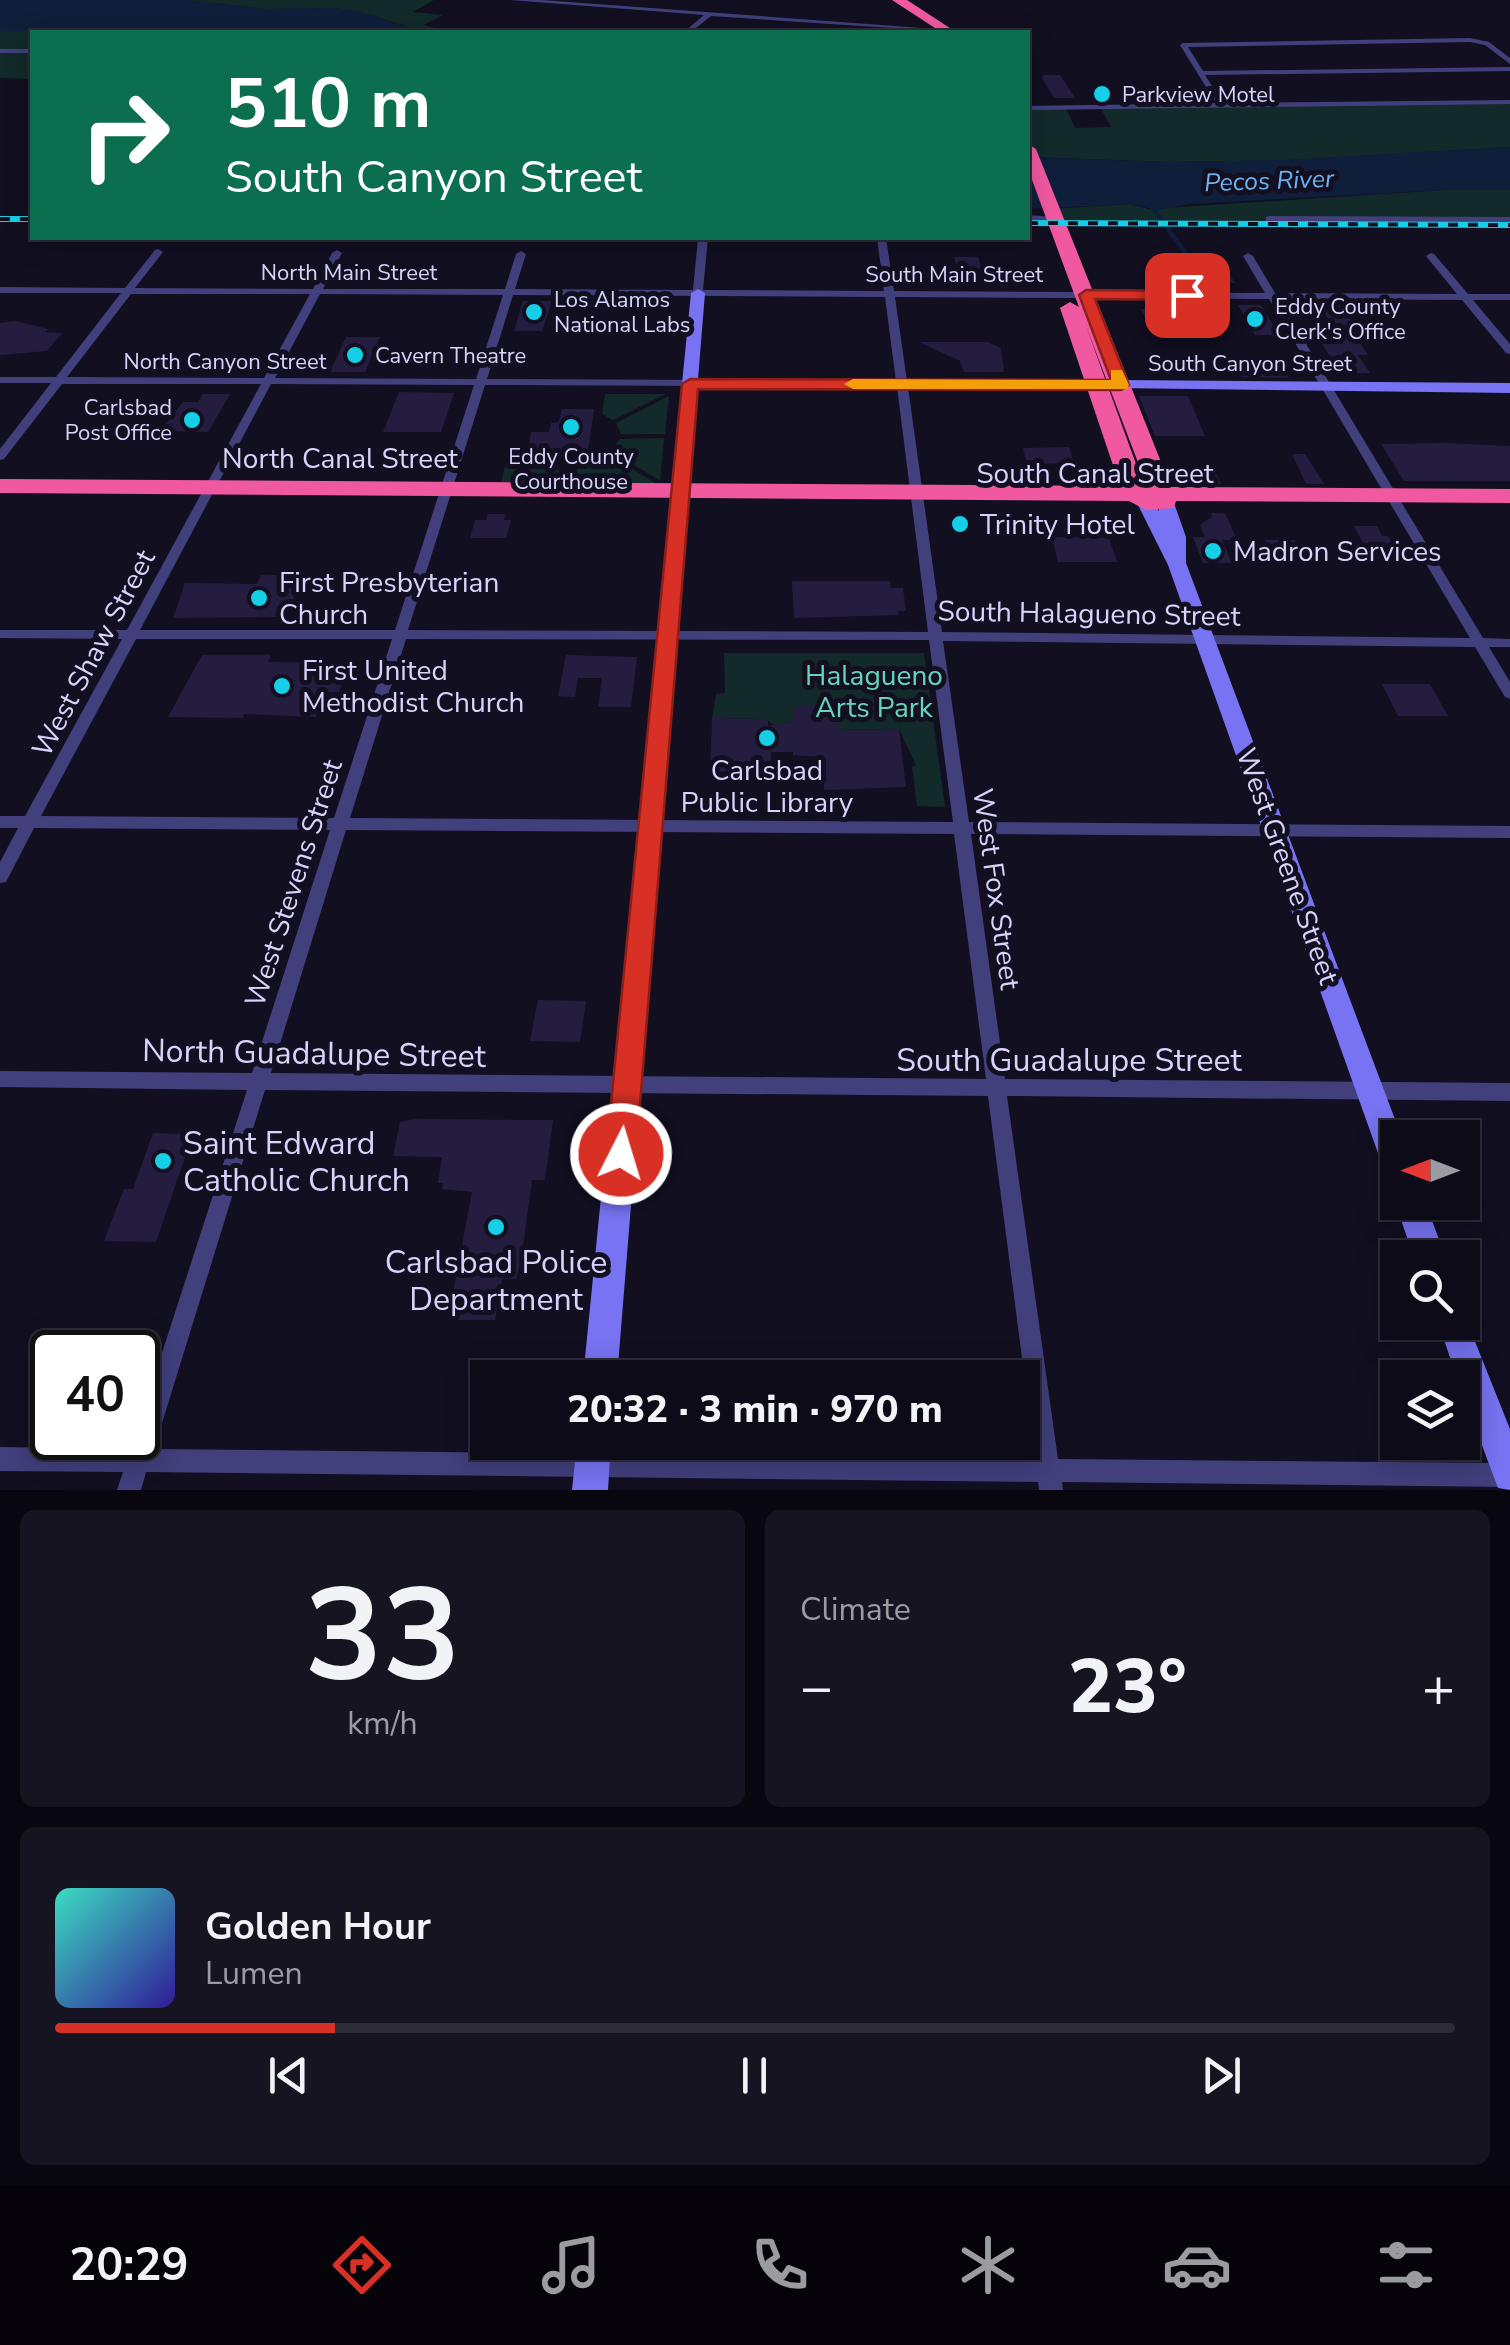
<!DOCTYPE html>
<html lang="en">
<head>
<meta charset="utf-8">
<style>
  :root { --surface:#0e0b19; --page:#171422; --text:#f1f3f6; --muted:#9b9ba2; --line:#2e2b38; --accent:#d93025 }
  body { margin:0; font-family:"Nunito Sans",sans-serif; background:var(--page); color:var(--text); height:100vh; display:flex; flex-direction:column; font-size:38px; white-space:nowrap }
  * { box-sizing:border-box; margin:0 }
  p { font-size:32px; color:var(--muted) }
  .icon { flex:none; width:55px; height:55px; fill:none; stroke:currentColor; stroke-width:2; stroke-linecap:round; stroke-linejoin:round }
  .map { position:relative; height:1490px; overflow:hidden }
  .panel { display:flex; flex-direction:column; gap:20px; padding:20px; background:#08060e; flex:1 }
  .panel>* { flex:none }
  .guide { position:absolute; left:30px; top:30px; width:1000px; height:210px; border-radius:0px; box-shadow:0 5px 25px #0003,0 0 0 2px var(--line); background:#0b6e4f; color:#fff; overflow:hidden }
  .needle { width:65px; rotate:270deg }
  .tools { position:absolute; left:1380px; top:1120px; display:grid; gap:20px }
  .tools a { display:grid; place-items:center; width:100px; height:100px; border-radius:0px; background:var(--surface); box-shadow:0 5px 25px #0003,0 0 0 2px var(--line); font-size:50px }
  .speed { position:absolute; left:30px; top:1330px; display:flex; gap:20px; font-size:50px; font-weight:700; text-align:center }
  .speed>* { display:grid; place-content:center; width:130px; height:130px; border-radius:50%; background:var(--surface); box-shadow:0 5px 25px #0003,0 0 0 2px var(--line); line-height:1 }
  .speed .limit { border:5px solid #111; border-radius:15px; background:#fff; color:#111 }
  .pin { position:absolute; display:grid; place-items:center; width:85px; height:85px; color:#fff; margin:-42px; border-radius:20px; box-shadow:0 5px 15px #0006 }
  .me { position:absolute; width:110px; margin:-55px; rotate:5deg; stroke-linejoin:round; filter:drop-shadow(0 0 8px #0008) }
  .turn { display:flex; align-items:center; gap:35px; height:210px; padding:0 30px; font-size:45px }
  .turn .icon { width:130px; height:130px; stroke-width:2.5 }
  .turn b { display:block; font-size:70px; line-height:85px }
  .big { font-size:75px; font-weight:800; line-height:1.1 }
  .panel .card { flex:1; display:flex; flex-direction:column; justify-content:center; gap:15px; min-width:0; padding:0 35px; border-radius:15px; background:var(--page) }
  .panel .dial { align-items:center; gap:0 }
  .dial b { font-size:130px; line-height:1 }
  .song { display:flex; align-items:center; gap:30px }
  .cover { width:120px; height:120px; border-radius:15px; background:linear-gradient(135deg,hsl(170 70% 55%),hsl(250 70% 35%)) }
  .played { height:10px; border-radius:5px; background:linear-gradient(90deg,var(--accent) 20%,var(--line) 20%) }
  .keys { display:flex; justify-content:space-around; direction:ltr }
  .heat { display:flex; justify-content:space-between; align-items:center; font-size:55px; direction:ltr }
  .panel .tiles { flex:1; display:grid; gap:20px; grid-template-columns:1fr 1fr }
  .card:last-child { grid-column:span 2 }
  .trip { position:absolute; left:470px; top:1360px; width:570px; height:100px; border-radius:0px; background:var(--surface); box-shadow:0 5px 25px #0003,0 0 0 2px var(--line); font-weight:800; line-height:100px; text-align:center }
  .tab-bar { display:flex; height:160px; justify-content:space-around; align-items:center; background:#06040a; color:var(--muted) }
  .tab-bar .icon { width:70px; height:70px }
  .tab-bar .selected { color:var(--accent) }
  .tab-bar b { font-size:45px; color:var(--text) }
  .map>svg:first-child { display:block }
  .green { fill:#132a2a }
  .water { fill:#0e1e3b }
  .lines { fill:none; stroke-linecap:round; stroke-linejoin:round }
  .stream { stroke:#0e1e3b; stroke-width:4 }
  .building { fill:#241d40 }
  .street { fill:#413f7c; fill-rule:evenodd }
  .secondary { fill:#7773f2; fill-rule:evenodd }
  .highway { fill:#f059a0; fill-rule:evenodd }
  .rail-casing { stroke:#14cfe6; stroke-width:6 }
  .rail { stroke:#120f21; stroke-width:4; stroke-dasharray:10; stroke-linecap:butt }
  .route { fill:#d93025; stroke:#8d1f18; stroke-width:2.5 }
  .slow { fill:#f59e0b }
  .poi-dot { fill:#14cfe6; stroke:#120f21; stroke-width:4 }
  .labels { text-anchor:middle; stroke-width:10; stroke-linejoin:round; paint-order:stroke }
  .far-poi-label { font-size:22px; fill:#d8d3fb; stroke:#120f21; text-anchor:start }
  .far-street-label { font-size:22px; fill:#d8d3fb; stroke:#120f21 }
  .far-water-label { font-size:25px; font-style:italic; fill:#6ab2f2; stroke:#120f21 }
  .street-label { font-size:28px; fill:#d8d3fb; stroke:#120f21 }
  .poi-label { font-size:28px; fill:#d8d3fb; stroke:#120f21; text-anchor:start }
  .park-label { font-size:28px; fill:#66d4ba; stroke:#120f21 }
  .near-street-label { font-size:32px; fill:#d8d3fb; stroke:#120f21 }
  .near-poi-label { font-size:32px; fill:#d8d3fb; stroke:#120f21; text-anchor:start }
</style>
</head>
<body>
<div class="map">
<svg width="1510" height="1490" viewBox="0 0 1510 1490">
  <rect width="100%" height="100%" fill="#120f21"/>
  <!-- green -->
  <g class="green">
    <path d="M187 0H434L413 12 443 15 424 25 450 32H422L375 16 335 8 265 9Z"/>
    <path d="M21 30 58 32H32V79L0 78V31Z"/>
    <path d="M1510 102V147L1296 160 1168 162 1028 157V108H1066L1075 128 1111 127 1100 107Z"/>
    <path d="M1445 190H1510V225L1056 224 1050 209 1129 204 1149 209Z"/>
    <path d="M605 394H666L613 420 602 414Z"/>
    <path d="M669 396 665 434H621L616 423Z"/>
    <path d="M664 438 660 481 611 450 620 439Z"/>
    <path d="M608 452V453L655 483 567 482 569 471 591 466 594 458Z"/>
    <path d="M505 466H549L562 472 561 482H501Z"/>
    <path d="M724 653H924L945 807 917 806 912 767 916 765 899 729 838 730 836 706H794V721L773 725 767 719 712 718 716 694 725 693Z"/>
  </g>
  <!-- water -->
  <g class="water">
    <path d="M0 0H187L265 9 335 8 358 11 422 32 0 31Z"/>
    <path d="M1510 147V190H1445L1190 204 1157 210 1129 204 1028 209V157L1168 162 1281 160Z"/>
  </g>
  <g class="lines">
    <!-- stream -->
    <path class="stream" d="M1151 206 1185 252"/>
  </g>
  <!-- building -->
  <g class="building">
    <path d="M1044 75H1060L1075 98H1054L1042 78Z"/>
    <path d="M954 257H978L984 277H959Z"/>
    <path d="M1156 270H1228L1235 283H1162Z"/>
    <path d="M523 301H552L542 331H514Z"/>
    <path d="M1238 305H1261L1279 335H1255Z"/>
    <path d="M1319 305H1341L1356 327H1349L1368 355H1358L1370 373H1340L1322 344H1344Z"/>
    <path d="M1141 309H1178L1189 331 1151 330Z"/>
    <path d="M15 321 48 329 45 332 62 333 47 351 0 355V323Z"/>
    <path d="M346 337H380L365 372H330Z"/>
    <path d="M919 342H987L1001 348 1004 372H964L960 361Z"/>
    <path d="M1256 360H1279L1289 378 1241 377 1232 362Z"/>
    <path d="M399 392 454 393 441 432H383Z"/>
    <path d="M203 394H230L208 432 161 431 183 402H198Z"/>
    <path d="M1139 396H1188L1205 436H1155Z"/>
    <path d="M562 409H594L588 452 532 455V451H528L531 432H549L551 423 559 422Z"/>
    <path d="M1447 443 1510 446V481H1404L1381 444Z"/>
    <path d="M1069 447 1074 463 1027 464 1023 448Z"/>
    <path d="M1292 454H1305L1324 484H1306Z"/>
    <path d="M1177 470 1215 471 1221 484 1183 483Z"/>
    <path d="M1211 513H1225L1237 540H1222L1232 563H1203L1193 537H1205L1200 525 1212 517Z"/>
    <path d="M488 514H505L504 520H511L506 538H470L475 520H486Z"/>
    <path d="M1354 526H1377L1382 536H1388L1402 559H1372Z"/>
    <path d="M1052 537 1109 538 1117 562H1058Z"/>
    <path d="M1265 540H1295L1306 564H1276Z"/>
    <path d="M261 575H303L286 617 173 618 185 583 257 584Z"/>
    <path d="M792 581H890L891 588H903L906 611H898L899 615 794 618Z"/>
    <path d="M202 655H271L268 662 335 663 329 680H343L339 692H328L321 701 316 717 244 714 243 718 168 717Z"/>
    <path d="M566 655 637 657 631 707H598L602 678H578L575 697 558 696Z"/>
    <path d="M1382 684H1430L1448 716H1398Z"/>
    <path d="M794 706H837L838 730 899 729 906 787 824 790 822 757 793 755V752H771V774L710 771 712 718 768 719V726L794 721Z"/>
    <path d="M538 1000 586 1001 580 1042 530 1041Z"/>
    <path d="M416 1119 553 1120 545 1180H532L521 1261 516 1279H502L495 1320H448L472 1192 442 1189 443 1183H438L442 1157 393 1156 400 1122Z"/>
    <path d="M153 1133 193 1134 156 1242 104 1241 124 1189H133Z"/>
  </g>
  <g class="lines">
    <!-- street -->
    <g class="street">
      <path d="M510 0H541L977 32H952L711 16 691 32H684L704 15Z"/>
      <path d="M1470 38 1489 42 1510 58V64L1485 45 1470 42 1188 47 1203 71 1510 67V71L1205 75 1223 103 1510 100V104L1028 110V106L1216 103 1180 45 1183 43Z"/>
      <rect x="0" y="49" width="32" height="4"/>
      <path d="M1028 215 1054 217 1058 220 1054 223 1028 221Z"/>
      <path d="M1269 216 1510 217V223L1266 221V217Z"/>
      <path d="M698 238H708L703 290 884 291 877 238H886L894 291 1265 293 1243 256 1248 253 1253 256 1275 293 1457 294 1426 256 1431 253 1434 254 1468 294H1510V300H1473L1510 344V354L1506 353 1462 300 1279 299 1483 638 1510 639V647H1489L1510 682V699L1505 697 1475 647 943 641 969 822 1510 826V838L971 834 1005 1079 1510 1083V1101L1007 1096 1058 1459 1510 1463V1487L1062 1482 1063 1490H1039L1038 1482 146 1472 141 1490H117L123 1472 0 1471V1447L131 1449 134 1438H138V1427L247 1090 0 1087V1071L252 1073 330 830 34 828 6 882 0 883V862L18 828H0V816H25L122 639 0 638V630H127L261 384H62L4 459 0 460V449L51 383H0V377H56L121 293H0V287L125 288 155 250 158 249 163 252 135 288 313 289 332 253 337 250 342 253 323 289H505L516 254 521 251 526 254 515 289 693 290ZM131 294H310L264 378 67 377ZM320 294 503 295 476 379 275 378ZM513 295 885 297 896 381 487 379ZM895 297 1269 299 1470 638 942 632 908 387 1107 388 1112 385 1107 382 907 381ZM271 384 474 385 395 630H140ZM485 385 897 387 928 632 408 630ZM136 639H392L334 818 41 816ZM406 639 929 640 953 822 350 818ZM346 830 954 834 986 1079 271 1073ZM265 1090 988 1096 1035 1458 154 1449Z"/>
    </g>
    <!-- secondary -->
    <g class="secondary">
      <path d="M698 289 705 293 617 1378H583L691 293Z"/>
      <path d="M1121 380 1510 383V393L1115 388 1113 385Z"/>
      <path d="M1146 498 1152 499 1159 511V499H1171L1174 503 1186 537V563L1402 1138H1398V1181L1387 1177 1383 1167 1168 565 1137 503Z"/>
      <path d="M1398 1196V1202H1425L1446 1258H1414L1395 1202Z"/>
      <path d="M1462 1309 1510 1429V1490L1498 1488 1462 1392V1378H1457L1438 1322H1462Z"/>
      <path d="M577 1442H611L608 1490H572Z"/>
    </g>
    <!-- highway -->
    <g class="highway">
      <path d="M892 0H907L956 32H941Z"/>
      <path d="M1028 144 1036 149 1171 487 1510 489V503L1176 501 1174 508 1146 510 1129 501 0 493V479L1120 486 1060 308 1070 302 1079 307 1028 169ZM1086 326 1147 486H1144Z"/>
    </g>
    <defs>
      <g id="rail">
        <path d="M0 219H32"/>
        <path d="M1028 223 1510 225"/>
      </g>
    </defs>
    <!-- rail casing -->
    <use href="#rail" class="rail-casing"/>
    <!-- rail -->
    <use href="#rail" class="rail"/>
  </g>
  <!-- route -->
  <path class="route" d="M1086 290 1187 291 1195 295 1187 300 1095 299 1129 385 1121 390 698 389 636 1154 632 1163 621 1167 611 1163 606 1154 682 384 690 379 1111 380 1079 295Z"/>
  <!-- slow -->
  <path class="slow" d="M1111 370H1122L1129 385 1127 389H853L844 384 853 379 1111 380Z"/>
  <!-- markers -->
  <g class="poi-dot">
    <circle cx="1102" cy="94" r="10"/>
    <circle cx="534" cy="312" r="10"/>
    <circle cx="1255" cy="319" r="10"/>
    <circle cx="355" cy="355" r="10"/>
    <circle cx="192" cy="420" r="10"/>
    <circle cx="571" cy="427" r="10"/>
    <circle cx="960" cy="524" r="10"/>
    <circle cx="1213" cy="551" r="10"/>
    <circle cx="259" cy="598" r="10"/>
    <circle cx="282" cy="686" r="10"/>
    <circle cx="767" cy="738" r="10"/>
    <circle cx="163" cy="1161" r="10"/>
    <circle cx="496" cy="1227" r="10"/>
  </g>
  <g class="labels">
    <!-- far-poi labels -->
    <g class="far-poi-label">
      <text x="1122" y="102">Parkview Motel</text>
      <text x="554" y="307">Los Alamos<tspan x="554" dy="25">National Labs</tspan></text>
      <text x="1275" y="314">Eddy County<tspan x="1275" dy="25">Clerk's Office</tspan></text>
      <text x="375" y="363">Cavern Theatre</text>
      <text x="172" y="415" text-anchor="end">Carlsbad<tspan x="172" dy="25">Post Office</tspan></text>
      <text x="571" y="464" text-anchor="middle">Eddy County<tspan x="571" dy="25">Courthouse</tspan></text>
    </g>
    <!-- far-street labels -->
    <g class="far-street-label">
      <text x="349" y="280">North Main Street</text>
      <text x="954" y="282">South Main Street</text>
      <text x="225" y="369">North Canyon Street</text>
      <text x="1250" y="371">South Canyon Street</text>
    </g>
    <!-- far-water labels -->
    <g class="far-water-label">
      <text transform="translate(1269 180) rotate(-2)" y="9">Pecos River</text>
    </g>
    <!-- street labels -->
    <g class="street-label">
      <text x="340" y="468">North Canal Street</text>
      <text x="1095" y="483">South Canal Street</text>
      <text transform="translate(1089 613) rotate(1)" y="10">South Halagueno Street</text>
      <text transform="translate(93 653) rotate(-62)" y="10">West Shaw Street</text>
      <text transform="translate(1288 866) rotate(70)" y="10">West Greene Street</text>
      <text transform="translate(293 883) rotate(-72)" y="10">West Stevens Street</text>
      <text transform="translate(997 889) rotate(82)" y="10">West Fox Street</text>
    </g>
    <!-- poi labels -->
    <g class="poi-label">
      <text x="980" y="534">Trinity Hotel</text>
      <text x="1233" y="561">Madron Services</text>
      <text x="279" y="592">First Presbyterian<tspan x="279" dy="32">Church</tspan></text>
      <text x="302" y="680">First United<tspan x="302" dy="32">Methodist Church</tspan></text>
      <text x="767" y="780" text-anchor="middle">Carlsbad<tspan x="767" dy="32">Public Library</tspan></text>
    </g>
    <!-- park labels -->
    <g class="park-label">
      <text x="874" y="685">Halagueno<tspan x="874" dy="32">Arts Park</tspan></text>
    </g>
    <!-- near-street labels -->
    <g class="near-street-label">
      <text transform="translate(314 1053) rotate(1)" y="11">North Guadalupe Street</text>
      <text x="1069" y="1071">South Guadalupe Street</text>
    </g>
    <!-- near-poi labels -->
    <g class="near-poi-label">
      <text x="183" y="1154">Saint Edward<tspan x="183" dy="37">Catholic Church</tspan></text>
      <text x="496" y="1273" text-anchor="middle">Carlsbad Police<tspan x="496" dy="37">Department</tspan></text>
    </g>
  </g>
</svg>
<div class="tools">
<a><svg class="needle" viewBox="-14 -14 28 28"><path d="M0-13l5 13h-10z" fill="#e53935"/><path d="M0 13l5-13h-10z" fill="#9b9ba2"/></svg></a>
<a><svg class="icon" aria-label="search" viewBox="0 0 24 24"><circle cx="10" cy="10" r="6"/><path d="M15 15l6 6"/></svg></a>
<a><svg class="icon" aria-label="layers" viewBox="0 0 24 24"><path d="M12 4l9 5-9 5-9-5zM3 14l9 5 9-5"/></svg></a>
</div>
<div class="speed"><div class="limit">40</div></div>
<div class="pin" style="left:1187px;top:295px;background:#d93025"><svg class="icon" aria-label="arrive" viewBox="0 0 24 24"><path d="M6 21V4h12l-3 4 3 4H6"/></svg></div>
<svg class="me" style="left:621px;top:1154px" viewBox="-20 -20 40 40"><circle r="17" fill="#d93025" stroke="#fff" stroke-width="3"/><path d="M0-11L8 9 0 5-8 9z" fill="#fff"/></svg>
<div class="trip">20:32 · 3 min · 970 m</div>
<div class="guide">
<div class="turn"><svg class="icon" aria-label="right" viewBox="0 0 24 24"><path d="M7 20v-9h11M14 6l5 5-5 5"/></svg><div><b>510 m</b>South Canyon Street</div></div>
</div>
</div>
<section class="panel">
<div class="tiles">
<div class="card dial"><b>33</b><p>km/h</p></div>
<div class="card"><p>Climate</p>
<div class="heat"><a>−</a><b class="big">23°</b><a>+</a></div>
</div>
<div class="card">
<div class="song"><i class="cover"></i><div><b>Golden Hour</b><p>Lumen</p></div></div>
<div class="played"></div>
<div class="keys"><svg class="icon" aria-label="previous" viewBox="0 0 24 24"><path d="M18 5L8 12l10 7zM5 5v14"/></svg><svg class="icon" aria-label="pause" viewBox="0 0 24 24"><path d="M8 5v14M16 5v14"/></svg><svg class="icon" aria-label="next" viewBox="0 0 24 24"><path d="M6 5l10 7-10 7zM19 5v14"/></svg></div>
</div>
</div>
</section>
<nav class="tab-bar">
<b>20:29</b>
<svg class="icon selected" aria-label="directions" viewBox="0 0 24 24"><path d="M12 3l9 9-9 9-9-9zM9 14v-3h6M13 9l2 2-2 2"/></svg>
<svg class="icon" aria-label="music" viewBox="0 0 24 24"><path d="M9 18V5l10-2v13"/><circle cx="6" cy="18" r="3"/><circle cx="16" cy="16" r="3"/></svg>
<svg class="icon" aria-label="phone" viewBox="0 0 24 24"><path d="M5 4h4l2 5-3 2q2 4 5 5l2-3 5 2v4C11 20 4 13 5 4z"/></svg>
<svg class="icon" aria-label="climate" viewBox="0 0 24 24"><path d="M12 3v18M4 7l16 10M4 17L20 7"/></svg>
<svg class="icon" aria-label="car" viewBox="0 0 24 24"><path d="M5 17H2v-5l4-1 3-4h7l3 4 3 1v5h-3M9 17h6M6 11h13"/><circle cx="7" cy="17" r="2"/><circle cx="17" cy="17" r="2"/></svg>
<svg class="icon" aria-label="filters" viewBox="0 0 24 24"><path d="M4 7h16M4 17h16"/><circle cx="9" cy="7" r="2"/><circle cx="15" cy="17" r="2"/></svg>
</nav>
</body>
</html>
